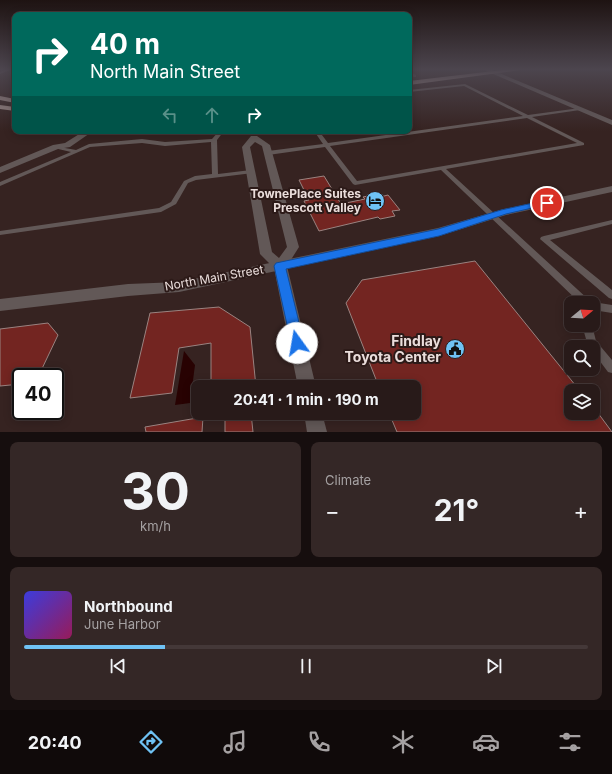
<!DOCTYPE html>
<html lang="en">
<head>
<meta charset="utf-8">
<style>
  :root { --surface:#281a19; --page:#342726; --text:#f1f3f6; --muted:#a5a1a2; --line:#443838; --accent:#6fc2f4 }
  body { margin:0; font-family:Inter,sans-serif; background:var(--page); color:var(--text); height:100vh; display:flex; flex-direction:column; font-size:15px; white-space:nowrap }
  * { box-sizing:border-box; margin:0 }
  p { font-size:13px; color:var(--muted) }
  .icon { flex:none; width:22px; height:22px; fill:none; stroke:currentColor; stroke-width:2; stroke-linecap:round; stroke-linejoin:round }
  .map { position:relative; height:432px; overflow:hidden }
  .sheet { display:flex; flex-direction:column; gap:10px; padding:10px; background:#160e0e; flex:1 }
  .sheet>* { flex:none }
  .banner { position:absolute; left:12px; top:12px; width:400px; height:122px; border-radius:8px; box-shadow:0 2px 10px #0003,0 0 0 1px var(--line); background:#00695c; color:#fff; overflow:hidden }
  .needle { width:26px; rotate:72deg }
  .fabs { position:absolute; left:564px; top:296px; display:grid; gap:8px }
  .fabs a { display:grid; place-items:center; width:36px; height:36px; border-radius:8px; background:var(--surface); box-shadow:0 2px 10px #0003,0 0 0 1px var(--line); font-size:20px }
  .speed { position:absolute; left:12px; top:368px; display:flex; gap:8px; font-size:20px; font-weight:700; text-align:center }
  .speed>* { display:grid; place-content:center; width:52px; height:52px; border-radius:50%; background:var(--surface); box-shadow:0 2px 10px #0003,0 0 0 1px var(--line); line-height:1 }
  .speed .limit { border:2px solid #111; border-radius:6px; background:#fff; color:#111 }
  .pin { position:absolute; display:grid; place-items:center; width:34px; height:34px; color:#fff; margin:-17px; border:2px solid #fff; border-radius:50%; box-shadow:0 1px 4px #0007 }
  .me { position:absolute; width:44px; margin:-22px; rotate:347deg; stroke-linejoin:round; filter:drop-shadow(0 0 3px #0008) }
  .turn { display:flex; align-items:center; gap:14px; height:84px; padding:0 12px; font-size:18px }
  .turn .icon { width:52px; height:52px; stroke-width:2.5 }
  .turn b { display:block; font-size:28px; line-height:34px }
  .lanes { display:flex; align-items:center; height:38px; padding:0 12px; background:#0003; justify-content:center; gap:20px; direction:ltr }
  .lanes .off { opacity:.35 }
  .big { font-size:30px; font-weight:700; line-height:1.1 }
  .sheet .tile { flex:1; display:flex; flex-direction:column; justify-content:center; gap:6px; min-width:0; padding:0 14px; border-radius:8px; background:var(--page) }
  .sheet .dial { align-items:center; gap:0 }
  .dial b { font-size:52px; line-height:1 }
  .song { display:flex; align-items:center; gap:12px }
  .cover { width:48px; height:48px; border-radius:6px; background:linear-gradient(135deg,hsl(240 70% 55%),hsl(330 70% 35%)) }
  .played { height:4px; border-radius:2px; background:linear-gradient(90deg,var(--accent) 25%,var(--line) 25%) }
  .keys { display:flex; justify-content:space-around; direction:ltr }
  .heat { display:flex; justify-content:space-between; align-items:center; font-size:22px; direction:ltr }
  .sheet .tiles { flex:1; display:grid; gap:10px; grid-template-columns:1fr 1fr }
  .tile:last-child { grid-column:span 2 }
  .trip { position:absolute; left:191px; top:380px; width:230px; height:40px; border-radius:8px; background:var(--surface); box-shadow:0 2px 10px #0003,0 0 0 1px var(--line); font-weight:700; line-height:40px; text-align:center }
  .tab-bar { display:flex; height:64px; justify-content:space-around; align-items:center; background:#100a0a; color:var(--muted) }
  .tab-bar .icon { width:28px; height:28px }
  .tab-bar .active { color:var(--accent) }
  .tab-bar b { font-size:18px; color:var(--text) }
  .map>svg:first-child { display:block }
  .water { fill:#280202 }
  .building { fill:#732521; stroke:#9a8380 }
  .lines { fill:none; stroke-linecap:round; stroke-linejoin:round }
  .service { fill:#625857; fill-rule:evenodd }
  .minor { fill:#625857; fill-rule:evenodd }
  .tertiary { fill:#625857; fill-rule:evenodd }
  .primary { fill:#9a8784; fill-rule:evenodd }
  .route { fill:#1a73e8; stroke:#114b97 }
  .labels { text-anchor:middle; stroke-width:4; stroke-linejoin:round; paint-order:stroke }
  .poi-label { font-size:12px; font-weight:bold; fill:#eadddb; stroke:#2c1a18; text-anchor:end }
  .street-label { font-size:12px; fill:#eadddb; stroke:#2c1a18 }
  .near-poi-label { font-size:14px; font-weight:bold; fill:#eadddb; stroke:#2c1a18; text-anchor:end }
</style>
</head>
<body>
<div class="map">
<svg width="612" height="432" viewBox="0 0 612 432">
  <rect width="100%" height="100%" fill="#362321"/>
  <!-- water -->
  <path class="water" d="M184 351 195 365 190 403 175 405Z"/>
  <!-- building -->
  <g class="building">
    <path d="M324 176 341 204 365 199 363 197 378 194 380 197 388 195 400 210 392 211 395 216 380 219 378 217 319 231 304 201 309 200 299 180Z"/>
    <path d="M475 261 580 391H571V413H598L612 432H397L389 413H414V387H379L346 303 362 280Z"/>
    <path d="M219 307 250 327 256 387H211V343L179 348 172 393 130 398 150 313Z"/>
    <path d="M48 323 58 335 38 377H21V384L0 386V329Z"/>
    <path d="M225 413H251L253 432H225Z"/>
    <path d="M203 417 202 432H146L145 427Z"/>
  </g>
  <g class="lines">
    <!-- service -->
    <g class="service">
      <path d="M4 70H10L0 74V72Z"/>
      <path d="M409 71 416 75V77H414L409 74Z"/>
      <path d="M465 84 528 115 580 108 582 109 580 110 532 117 584 143V145L446 169 589 300 591 303 593 302 612 305V313L593 310V303H580L441 170 355 185 353 184 325 147 268 155 265 153 268 151 323 144 314 131H319L328 143 523 116 464 86 409 92V90ZM527 118 577 143 357 181 330 146Z"/>
      <path d="M176 131H204L202 132 180 133 167 135 165 134Z"/>
      <path d="M219 131H224L217 140 218 174 251 170 253 171V173L196 180 188 183 176 204 161 212 0 235V231L159 208 171 202 184 181 195 176 212 174 211 142 165 146 142 143 90 147 0 186V182L71 152 54 148V146L76 150 89 144 142 139 165 142 212 139Z"/>
      <path d="M612 220V224L550 240 612 290V299L609 298 540 239 541 237 544 236Z"/>
      <path d="M582 325H592L596 341 612 360V373L608 372 593 352V347L588 346Z"/>
    </g>
    <!-- minor -->
    <g class="minor">
      <path d="M484 70H492L612 120V125Z"/>
      <path d="M84 131H93L70 147 58 149 0 173V167L53 145 65 143Z"/>
      <path d="M612 186V192L506 215 439 236 179 292 128 296 0 311V299L128 284 179 282 438 228 504 209Z"/>
    </g>
    <!-- tertiary -->
    <g class="tertiary">
      <path d="M251 136H257L270 145 299 247 287 266 316 387H298L274 268 260 254 242 147ZM255 142 262 146 287 247 279 258 272 252 250 147Z"/>
      <path d="M304 413H322L327 432H307Z"/>
    </g>
    <!-- primary -->
    <g class="primary">
      <path d="M502 70H521L409 85V81Z"/>
      <path d="M0 96 15 99V103L0 100Z"/>
      <path d="M0 105 15 107V111L0 109Z"/>
    </g>
  </g>
  <!-- sky -->
  <linearGradient id="sky" x2="0" y2="1"><stop stop-color="#1e1312"/><stop offset="0.53" stop-color="#4c454e"/><stop offset="1" stop-color="#4c454e" stop-opacity="0"/></linearGradient>
  <rect width="612" height="131" fill="url(#sky)"/>
  <!-- route -->
  <path class="route" d="M547 200 551 203 550 204 506 214 439 236 286 269 304 343 302 347 297 349 292 347 274 266 276 263 438 229 501 210Z"/>
  <!-- icons -->
  <defs>
    <symbol id="hotel-disc" viewBox="-11 -11 22 22"><circle r="9.5" fill="#6fc2f4" stroke="#2c1a18"/><path d="M-6-4.5h1.5V1H6V5H4.5V3h-9V5H-6ZM-4 0a1.8 1.8 0 1 1 3.6 0ZM.5 0V-2.5h3Q6-2.5 6 0Z" fill="#111"/></symbol>
    <symbol id="civic-disc" viewBox="-11 -11 22 22"><circle r="9.5" fill="#6fc2f4" stroke="#2c1a18"/><path d="M-.6-6.5H3V-4.5H.6V-3L4-1V1h2V6H-6V1h2V-1L-.6-3ZM-1.2 2.5V6h2.4V2.5Z" fill="#111"/></symbol>
  </defs>
  <g fill-rule="evenodd">
    <use href="#hotel-disc" x="364" y="190" width="22" height="22"/>
    <use href="#civic-disc" x="444" y="338" width="22" height="22"/>
  </g>
  <g class="labels">
    <!-- poi labels -->
    <g class="poi-label">
      <text x="361" y="198">TownePlace Suites<tspan x="361" dy="14">Prescott Valley</tspan></text>
    </g>
    <!-- street labels -->
    <g class="street-label">
      <text transform="translate(214 278) rotate(-10)" y="4">North Main Street</text>
    </g>
    <!-- near-poi labels -->
    <g class="near-poi-label">
      <text x="441" y="346">Findlay<tspan x="441" dy="16">Toyota Center</tspan></text>
    </g>
  </g>
</svg>
<div class="fabs">
<a><svg class="needle" viewBox="-14 -14 28 28"><path d="M0-13l5 13h-10z" fill="#e53935"/><path d="M0 13l5-13h-10z" fill="#a5a1a2"/></svg></a>
<a><svg class="icon" aria-label="search" viewBox="0 0 24 24"><circle cx="10" cy="10" r="6"/><path d="M15 15l6 6"/></svg></a>
<a><svg class="icon" aria-label="layers" viewBox="0 0 24 24"><path d="M12 4l9 5-9 5-9-5zM3 14l9 5 9-5"/></svg></a>
</div>
<div class="speed"><div class="limit">40</div></div>
<div class="pin" style="left:547px;top:203px;background:#d93025"><svg class="icon" aria-label="arrive" viewBox="0 0 24 24"><path d="M6 21V4h12l-3 4 3 4H6"/></svg></div>
<svg class="me" style="left:297px;top:343px" viewBox="-20 -20 40 40"><circle r="19" fill="#fff"/><path d="M0-13L10 11 0 6-10 11z" fill="#1a73e8"/></svg>
<div class="trip">20:41 · 1 min · 190 m</div>
<div class="banner">
<div class="turn"><svg class="icon" aria-label="right" viewBox="0 0 24 24"><path d="M7 20v-9h11M14 6l5 5-5 5"/></svg><div><b>40 m</b>North Main Street</div></div>
<div class="lanes"><svg class="icon off" aria-label="left" viewBox="0 0 24 24"><path d="M17 20v-9H6M10 6l-5 5 5 5"/></svg><svg class="icon off" aria-label="ahead" viewBox="0 0 24 24"><path d="M12 20V5M6 11l6-6 6 6"/></svg><svg class="icon" aria-label="right" viewBox="0 0 24 24"><path d="M7 20v-9h11M14 6l5 5-5 5"/></svg></div>
</div>
</div>
<section class="sheet">
<div class="tiles">
<div class="tile dial"><b>30</b><p>km/h</p></div>
<div class="tile"><p>Climate</p>
<div class="heat"><a>−</a><b class="big">21°</b><a>+</a></div>
</div>
<div class="tile">
<div class="song"><i class="cover"></i><div><b>Northbound</b><p>June Harbor</p></div></div>
<div class="played"></div>
<div class="keys"><svg class="icon" aria-label="previous" viewBox="0 0 24 24"><path d="M18 5L8 12l10 7zM5 5v14"/></svg><svg class="icon" aria-label="pause" viewBox="0 0 24 24"><path d="M8 5v14M16 5v14"/></svg><svg class="icon" aria-label="next" viewBox="0 0 24 24"><path d="M6 5l10 7-10 7zM19 5v14"/></svg></div>
</div>
</div>
</section>
<nav class="tab-bar">
<b>20:40</b>
<svg class="icon active" aria-label="directions" viewBox="0 0 24 24"><path d="M12 3l9 9-9 9-9-9zM9 14v-3h6M13 9l2 2-2 2"/></svg>
<svg class="icon" aria-label="music" viewBox="0 0 24 24"><path d="M9 18V5l10-2v13"/><circle cx="6" cy="18" r="3"/><circle cx="16" cy="16" r="3"/></svg>
<svg class="icon" aria-label="phone" viewBox="0 0 24 24"><path d="M5 4h4l2 5-3 2q2 4 5 5l2-3 5 2v4C11 20 4 13 5 4z"/></svg>
<svg class="icon" aria-label="climate" viewBox="0 0 24 24"><path d="M12 3v18M4 7l16 10M4 17L20 7"/></svg>
<svg class="icon" aria-label="car" viewBox="0 0 24 24"><path d="M5 17H2v-5l4-1 3-4h7l3 4 3 1v5h-3M9 17h6M6 11h13"/><circle cx="7" cy="17" r="2"/><circle cx="17" cy="17" r="2"/></svg>
<svg class="icon" aria-label="filters" viewBox="0 0 24 24"><path d="M4 7h16M4 17h16"/><circle cx="9" cy="7" r="2"/><circle cx="15" cy="17" r="2"/></svg>
</nav>
</body>
</html>
